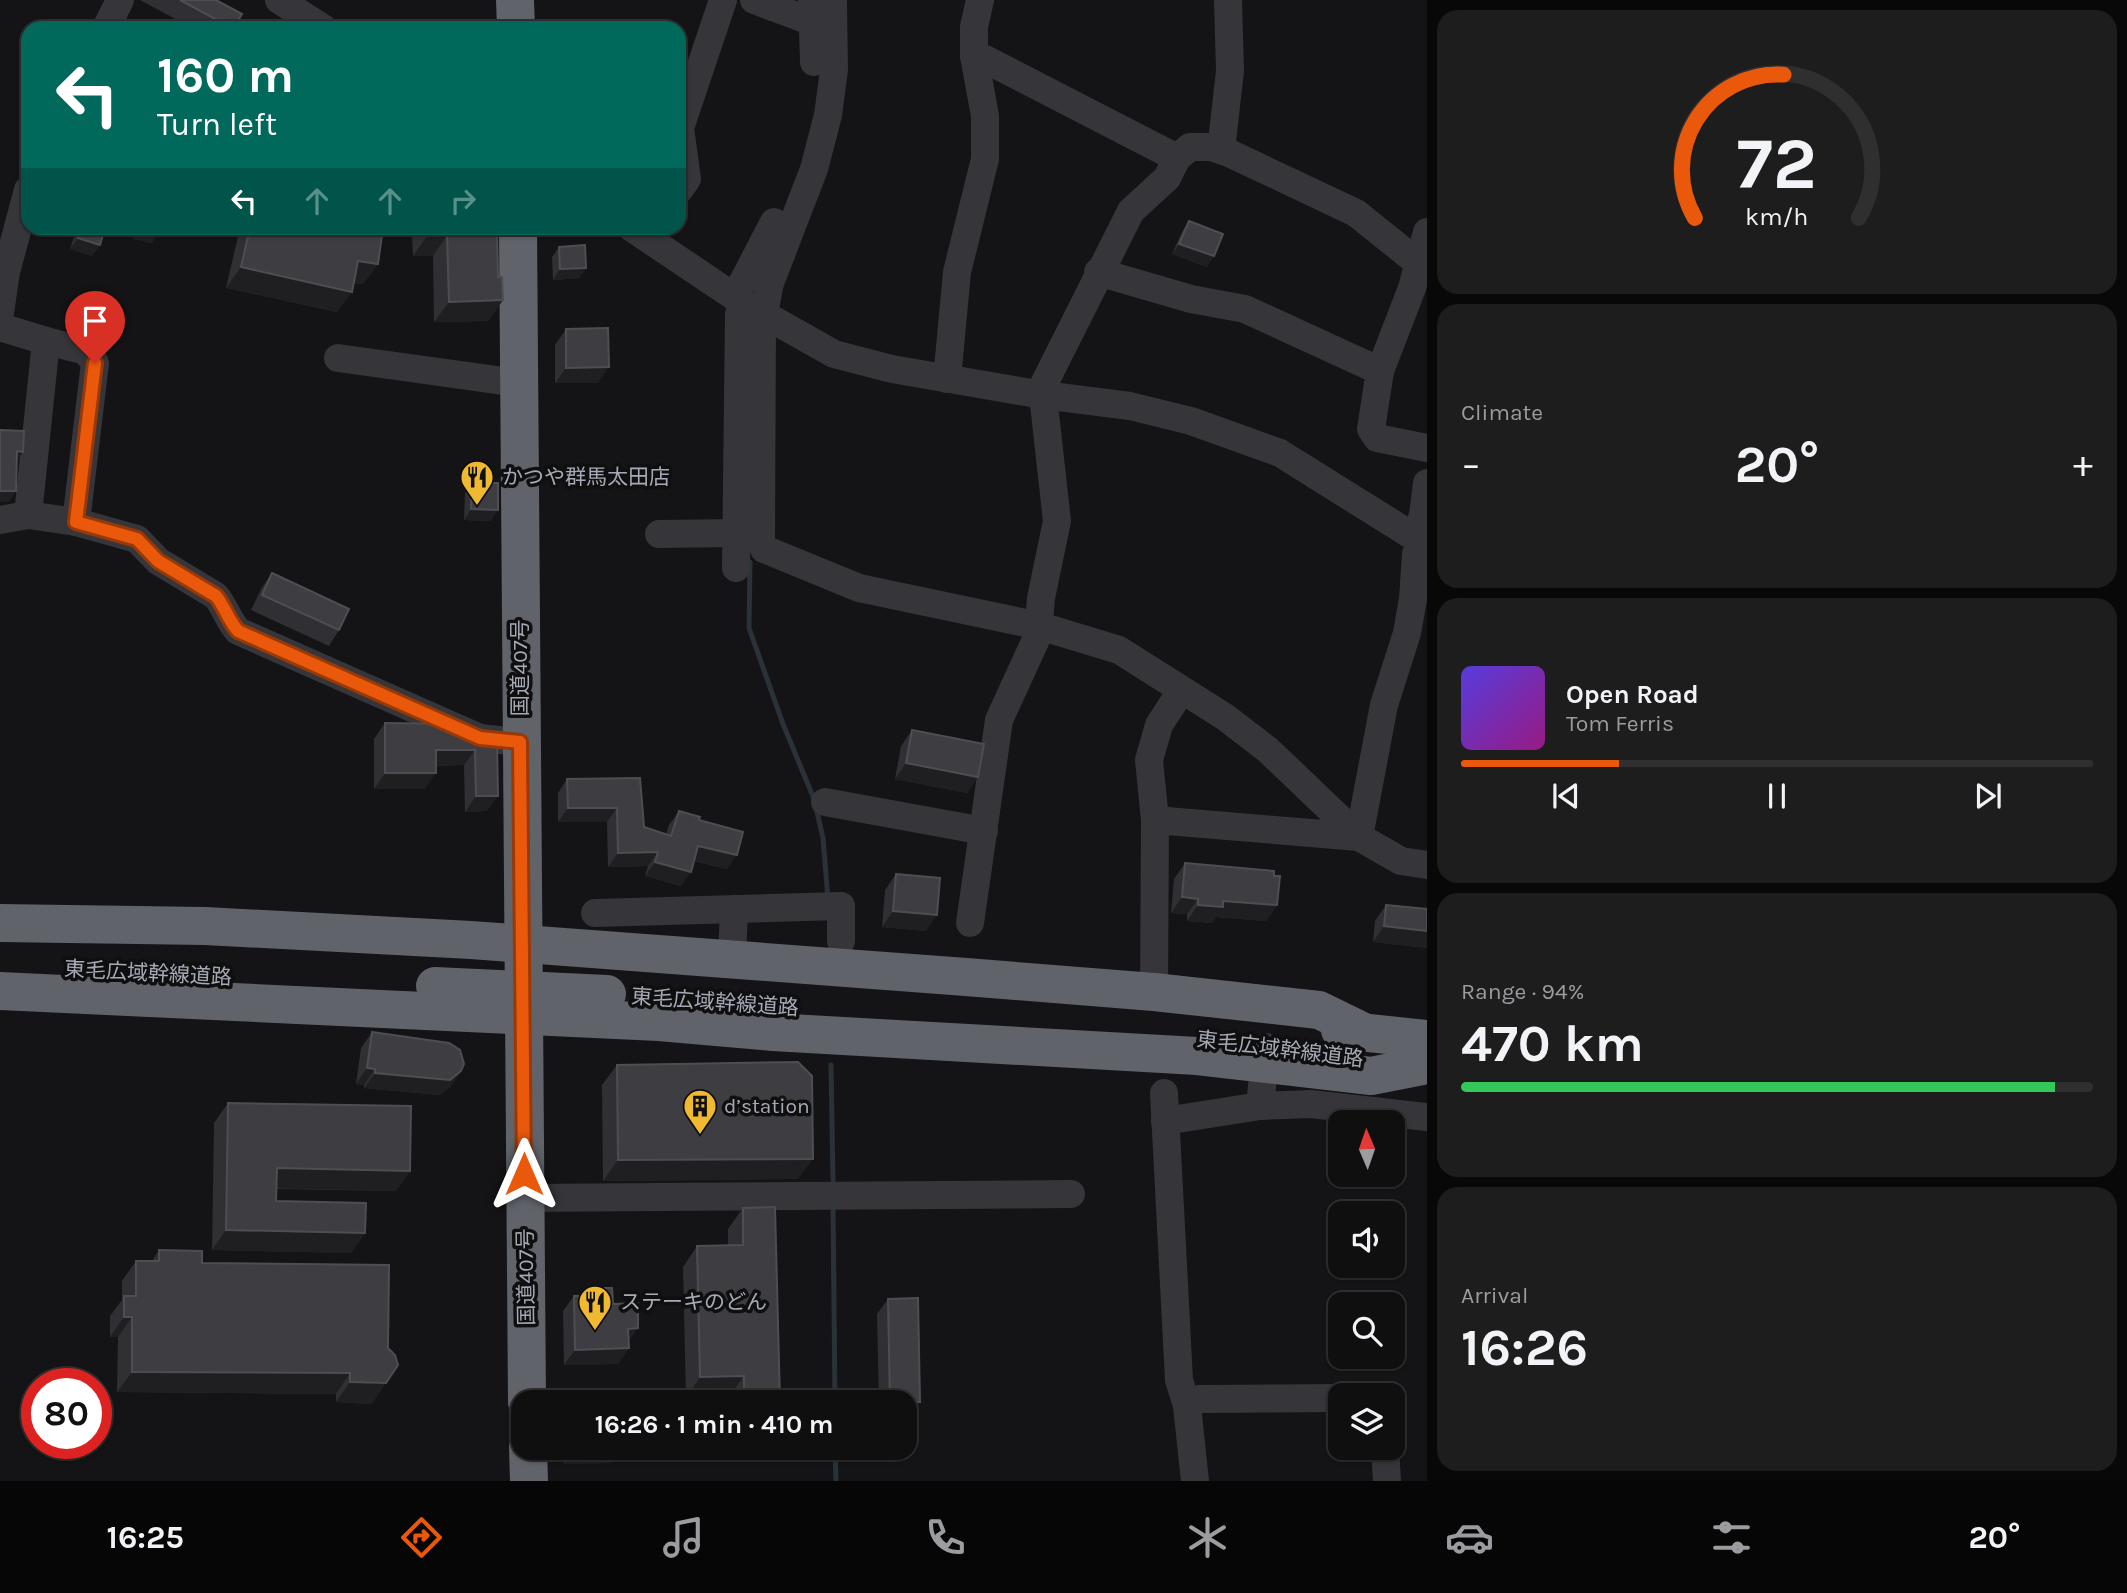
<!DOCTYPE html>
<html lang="en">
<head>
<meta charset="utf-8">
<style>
  :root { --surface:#0f0f10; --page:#1d1d1e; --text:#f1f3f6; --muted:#9b9c9f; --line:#2f2f30; --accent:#ea580c }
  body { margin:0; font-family:Karla,"Noto Sans JP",sans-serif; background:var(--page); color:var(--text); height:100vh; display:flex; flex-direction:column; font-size:26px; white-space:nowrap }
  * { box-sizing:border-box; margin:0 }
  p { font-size:23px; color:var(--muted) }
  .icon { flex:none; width:38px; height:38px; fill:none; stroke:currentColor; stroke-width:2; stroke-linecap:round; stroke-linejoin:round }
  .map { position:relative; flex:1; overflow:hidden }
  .side { display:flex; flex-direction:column; gap:10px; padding:10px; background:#080809; width:700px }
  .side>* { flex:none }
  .hud { position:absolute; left:21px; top:21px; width:665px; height:214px; border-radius:21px; box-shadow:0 2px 5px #0004,0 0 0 2px var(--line); background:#00695c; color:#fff; overflow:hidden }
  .needle { width:46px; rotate:358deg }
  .fabs { position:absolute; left:1328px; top:1110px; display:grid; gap:14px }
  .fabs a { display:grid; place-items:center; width:77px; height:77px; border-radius:14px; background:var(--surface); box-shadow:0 2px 5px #0004,0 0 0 2px var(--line); font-size:35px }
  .speed { position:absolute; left:21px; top:1368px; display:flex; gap:14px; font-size:35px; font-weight:700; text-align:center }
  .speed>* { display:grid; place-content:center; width:91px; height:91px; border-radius:50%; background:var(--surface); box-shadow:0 2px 5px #0004,0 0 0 2px var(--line); line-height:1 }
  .speed .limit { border:10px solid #d22; background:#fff; color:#111 }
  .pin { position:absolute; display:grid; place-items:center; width:60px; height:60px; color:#fff; margin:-72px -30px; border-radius:50% 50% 50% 0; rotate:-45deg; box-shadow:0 0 7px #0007 }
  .pin .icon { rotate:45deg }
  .me { position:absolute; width:77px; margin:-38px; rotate:0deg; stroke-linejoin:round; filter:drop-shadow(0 0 5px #0008) }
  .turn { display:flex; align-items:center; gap:24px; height:147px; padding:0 21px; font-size:32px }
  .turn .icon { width:91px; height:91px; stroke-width:2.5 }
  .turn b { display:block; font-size:49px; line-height:60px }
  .lanes { display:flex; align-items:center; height:66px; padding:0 21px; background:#0003; justify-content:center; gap:35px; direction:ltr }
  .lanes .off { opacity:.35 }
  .big { font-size:52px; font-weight:700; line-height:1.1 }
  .side .tile { flex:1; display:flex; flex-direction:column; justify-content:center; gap:10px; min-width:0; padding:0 24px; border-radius:21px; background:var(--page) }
  .side .dial { align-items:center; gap:0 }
  .dial svg { height:182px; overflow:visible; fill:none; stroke:var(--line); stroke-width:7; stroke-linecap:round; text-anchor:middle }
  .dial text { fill:var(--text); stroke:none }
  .song { display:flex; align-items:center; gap:21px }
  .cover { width:84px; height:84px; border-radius:10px; background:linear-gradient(135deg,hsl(250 70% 55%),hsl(310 70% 35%)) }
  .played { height:7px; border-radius:4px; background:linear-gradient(90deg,var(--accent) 25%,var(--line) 25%) }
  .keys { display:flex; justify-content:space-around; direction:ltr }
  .heat { display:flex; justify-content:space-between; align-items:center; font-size:38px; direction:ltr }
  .charge { height:10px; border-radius:5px; background:linear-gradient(90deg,#34c759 94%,var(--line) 0) }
  .trip { position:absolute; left:511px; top:1390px; width:406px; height:70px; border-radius:21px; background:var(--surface); box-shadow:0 2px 5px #0004,0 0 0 2px var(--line); font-weight:700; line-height:70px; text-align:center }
  .tab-bar { display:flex; height:112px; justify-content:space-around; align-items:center; background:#060606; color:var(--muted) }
  .tab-bar .icon { width:49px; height:49px }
  .tab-bar .selected { color:var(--accent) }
  .tab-bar b { font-size:32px; color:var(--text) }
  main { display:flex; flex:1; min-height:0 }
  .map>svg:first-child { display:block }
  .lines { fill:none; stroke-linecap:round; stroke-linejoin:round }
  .stream { stroke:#2a3239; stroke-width:5 }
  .minor { stroke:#35353a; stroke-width:28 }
  .highway { stroke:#61636b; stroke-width:38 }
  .highway-bridge { stroke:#61636b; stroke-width:38 }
  .wall { fill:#303034 }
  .shaded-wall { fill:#1f1f22 }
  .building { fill:#3d3d42; stroke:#4d4e54; stroke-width:2 }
  .route-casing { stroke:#983908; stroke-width:18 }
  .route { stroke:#ea580c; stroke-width:12 }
  .labels { text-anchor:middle; stroke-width:7; stroke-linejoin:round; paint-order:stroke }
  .poi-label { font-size:21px; fill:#a6aab6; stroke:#0f0f10; text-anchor:start }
  .street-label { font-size:21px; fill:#a6aab6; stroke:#0f0f10 }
</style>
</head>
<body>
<main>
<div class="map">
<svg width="1427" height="1481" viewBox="0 0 1427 1481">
  <rect width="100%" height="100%" fill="#141416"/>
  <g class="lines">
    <!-- stream -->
    <g class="stream">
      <path d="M750 562 749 628 783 724 814 799 823 838 828 899"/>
      <path d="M831 1065 833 1180"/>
      <path d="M833 1204 835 1402"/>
      <path d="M835 1447 836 1481"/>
    </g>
    <!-- minor -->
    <g class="minor">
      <path d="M279 0 323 28"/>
      <path d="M754 0 813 22"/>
      <path d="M812 0 814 62"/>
      <path d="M833 0 834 70 828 115 814 169 770 283 762 323 761 542 764 549 859 588 1040 626 1119 650 1225 717 1268 750 1359 837 1401 861 1427 865"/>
      <path d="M106 28 120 0"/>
      <path d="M974 56 985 59 1177 158"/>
      <path d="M1221 150 1230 71 1228 0"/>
      <path d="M679 190 687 179 680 128 723 0"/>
      <path d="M632 228 742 302 834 354 892 369 1043 395 1130 406 1191 421 1280 453 1427 545"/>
      <path d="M1427 232 1412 288 1380 371 1371 429 1377 438 1427 448"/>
      <path d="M1098 272 1191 299 1245 309 1380 371"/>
      <path d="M735 297 774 222"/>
      <path d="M0 313 6 272 28 190"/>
      <path d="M0 327 46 341 28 515"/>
      <path d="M46 341 86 351 95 363 76 522"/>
      <path d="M338 358 518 383"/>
      <path d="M947 379 957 272 985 159V116L974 56V27L980 0"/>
      <path d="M0 520 28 515 76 522 137 539 158 561 216 596C225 607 228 620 238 631L480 738 520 742"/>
      <path d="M659 534 737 533"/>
      <path d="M1415 538 1423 515 1427 483"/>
      <path d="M736 568 739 315 742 302"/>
      <path d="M825 802 984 831"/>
      <path d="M1155 820 1359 837"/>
      <path d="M1359 837 1384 705 1407 633 1413 599 1416 554 1422 542"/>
      <path d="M595 913 841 906V941"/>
      <path d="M970 923 999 720 1038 635 1041 598 1057 521 1043 395 1044 384 1131 211 1167 178 1177 158 1190 147H1211L1229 153 1356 213 1417 262"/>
      <path d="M732 959 734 909"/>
      <path d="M1154 992 1155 820 1149 760 1159 725 1181 691"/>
      <path d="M1266 1047 1260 1106 1311 1104 1427 1117"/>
      <path d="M1164 1093 1179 1380 1187 1406"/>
      <path d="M1165 1121 1260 1106"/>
      <path d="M525 1198 1071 1194"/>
      <path d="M1385 1447 1387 1481"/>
      <path d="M1195 1481 1187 1406 1199 1399 1340 1398"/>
    </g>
    <!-- highway -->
    <g class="highway">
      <path d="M515 0 516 28"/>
      <path d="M518 228 527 1402"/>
      <path d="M0 923 205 926 471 940 966 977 1154 992 1319 1010 1366 1033"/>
      <path d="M0 991 659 1022 773 1032 1197 1056 1371 1076 1422 1066"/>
      <path d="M1340 1030 1427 1039"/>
      <path d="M528 1447 529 1481"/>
    </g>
    <!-- highway-bridge -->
    <path class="highway-bridge" d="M435 986 607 994"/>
  </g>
  <!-- wall -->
  <g class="wall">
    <path d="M140 0H216L234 28H192Z"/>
    <path d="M1189 221 1207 267 1172 254 1182 232Z"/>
    <path d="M77 228H105L100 245 92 256 70 249Z"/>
    <path d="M137 228H160L152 243 133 239Z"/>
    <path d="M240 228H383L378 264 363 284 353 283 337 312 226 288Z"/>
    <path d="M418 228H497L498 277 503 300 488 321 434 322 433 256H413L412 235Z"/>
    <path d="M559 247 586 268 579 278 553 280 552 257Z"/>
    <path d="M566 329 598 383H555V345Z"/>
    <path d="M472 483 498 510 490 521 464 520 465 493Z"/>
    <path d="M272 573 339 630 329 646 251 610 261 589Z"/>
    <path d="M385 723 497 740 487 811 465 812 464 765 436 766 425 789H374V739Z"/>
    <path d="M912 730 978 777 967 793 895 779 901 746Z"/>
    <path d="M640 778 644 827 666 834 669 825 679 811 699 820 727 869 694 861 681 886 645 876 648 866 608 867 607 822H558V793L567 779Z"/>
    <path d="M1185 863 1274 876 1277 905 1266 921 1216 917 1212 923 1187 921V914L1171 913 1174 879Z"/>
    <path d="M896 874 926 931 882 927 885 890Z"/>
    <path d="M1386 905 1427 909V948L1373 942 1375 921Z"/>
    <path d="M372 1032 461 1071 450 1087 439 1095 364 1088V1085L356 1084 361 1048Z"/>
    <path d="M617 1065 798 1179 603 1181 602 1085Z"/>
    <path d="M228 1103 410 1171 396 1191 277 1189 276 1201 365 1233 351 1253 212 1250 214 1123Z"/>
    <path d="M743 1208 780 1402H729V1397L686 1398 683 1267 697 1246 728 1245V1229Z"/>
    <path d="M159 1250 202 1263 389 1265 372 1404 336 1402V1394L117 1392 118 1337H110V1316L122 1300V1281L136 1261H152Z"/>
    <path d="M590 1288 613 1304 628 1342 629 1348 618 1364 564 1365 563 1311 574 1296H585Z"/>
    <path d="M888 1299 920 1402 909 1417 905 1402H879L877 1314Z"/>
    <path d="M564 1447H617L610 1463 564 1464Z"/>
    <path d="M730 1447H773L763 1462H748V1454H731Z"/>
  </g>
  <!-- shaded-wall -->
  <g class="shaded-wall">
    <path d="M141 228 159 232 152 243 133 239Z"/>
    <path d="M447 235 433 256H413L427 236Z"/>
    <path d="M78 238 100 245 92 256 70 249Z"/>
    <path d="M1179 244 1214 256 1207 267 1172 254Z"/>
    <path d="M358 261 378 264 363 284 343 281Z"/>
    <path d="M241 267 352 292 337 312 226 288Z"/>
    <path d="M586 268 579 278 553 280 560 269Z"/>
    <path d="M503 300 488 321 434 322 449 302Z"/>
    <path d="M609 367 598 383H555L566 368Z"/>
    <path d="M17 451 23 452 16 462Z"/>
    <path d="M0 491H16L9 502H0Z"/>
    <path d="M471 509 498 510 490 521 464 520Z"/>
    <path d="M436 750H475L464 765 425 766Z"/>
    <path d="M906 763 978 777 967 793 895 779Z"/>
    <path d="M385 773H436L425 789H374Z"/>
    <path d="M476 796H498L487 811 465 812Z"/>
    <path d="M568 808H617L607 822H558Z"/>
    <path d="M698 846 737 855 727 869 689 859Z"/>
    <path d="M658 852 648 866 608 867 618 853Z"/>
    <path d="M655 862 691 872 681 886 645 876Z"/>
    <path d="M1182 897 1198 899 1187 914 1171 913Z"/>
    <path d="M1223 901 1277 905 1266 921 1216 917 1212 923 1187 921 1198 905Z"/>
    <path d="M893 911 937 915 926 931 882 927Z"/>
    <path d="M1384 926 1427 931V948L1373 942Z"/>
    <path d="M367 1068 375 1069 364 1085 356 1084Z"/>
    <path d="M461 1071 450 1087 439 1095 364 1088 375 1073Z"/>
    <path d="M813 1159 798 1179 603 1181 618 1160Z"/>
    <path d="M277 1168 410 1171 396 1191 263 1188Z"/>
    <path d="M226 1230 365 1233 351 1253 212 1250Z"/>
    <path d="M124 1317H132L118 1337H110Z"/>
    <path d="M638 1328 627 1344 628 1329Z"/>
    <path d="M629 1348 618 1364 564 1365 575 1350Z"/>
    <path d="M132 1372 350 1373 336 1394 117 1392Z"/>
    <path d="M744 1376 729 1397 686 1398 700 1377Z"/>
    <path d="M350 1382 386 1383 372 1404 336 1402Z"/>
    <path d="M905 1402H920L909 1417 905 1418Z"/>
    <path d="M736 1447H752L748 1454H731Z"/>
    <path d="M758 1447H773L763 1462H748Z"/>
    <path d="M571 1453H617L610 1463 564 1464Z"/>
  </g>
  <!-- building -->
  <g class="building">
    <path d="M180 0H216L242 14 234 28H232Z"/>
    <path d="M598 24 605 28 655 27V28H565V27Z"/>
    <path d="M1189 221 1223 234 1214 256 1179 244Z"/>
    <path d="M81 228H105L100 245 78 238Z"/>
    <path d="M141 228H160L159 232Z"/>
    <path d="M250 228H383L378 264 358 261 352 292 241 267Z"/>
    <path d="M427 228H497L498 277H502L503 300 449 302 447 235 427 236Z"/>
    <path d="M585 245 586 268 560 269 559 247Z"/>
    <path d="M608 328 609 367 566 368V329Z"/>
    <path d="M0 430 24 431 23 452 17 451 16 491H0Z"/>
    <path d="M472 483H498V510L471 509Z"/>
    <path d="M272 573 349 609 339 630 262 595Z"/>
    <path d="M385 723 454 724 497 740 498 796H476L475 750H436V773H385Z"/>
    <path d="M912 730 984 744 978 777 906 763Z"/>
    <path d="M640 778 644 827 671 836 679 811 700 817 699 820 743 832 737 855 698 846 691 872 655 862 658 852 618 853 617 808H568L567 779Z"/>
    <path d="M1185 863 1274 871V876H1280L1277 905 1223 901V907L1198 905V899L1182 897Z"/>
    <path d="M896 874 940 878 937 915 893 911Z"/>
    <path d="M1386 905 1427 909V931L1384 926Z"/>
    <path d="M372 1032 449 1043 460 1050 464 1064 461 1071 450 1080 375 1073V1069L367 1068Z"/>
    <path d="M798 1062 812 1076 813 1159 618 1160 617 1065Z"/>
    <path d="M228 1103 411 1106 410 1171 277 1168 276 1201 366 1203 365 1233 226 1230Z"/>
    <path d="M775 1207 780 1402H744V1376L700 1377 697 1246 743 1245V1208Z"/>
    <path d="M159 1250 202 1251V1263L389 1265 388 1348 395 1355 398 1365 386 1383 350 1382V1373L132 1372V1317H124V1296H136V1261H159Z"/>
    <path d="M590 1288H612L613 1304 638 1303V1328L628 1329 629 1348 575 1350 574 1296H590Z"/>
    <path d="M918 1298 920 1402H890L888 1299Z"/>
    <rect x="571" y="1447" width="46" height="6"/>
  </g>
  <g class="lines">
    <defs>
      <path id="route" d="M95 363 76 522 137 539 158 561 216 596C225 607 228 620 238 631L480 738 520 742 524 1174"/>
    </defs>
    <!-- route casing -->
    <use href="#route" class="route-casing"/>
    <!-- route -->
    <use href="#route" class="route"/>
  </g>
  <!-- icons -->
  <defs>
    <symbol id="restaurant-pin" viewBox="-11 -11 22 30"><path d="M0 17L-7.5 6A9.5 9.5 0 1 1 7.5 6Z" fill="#efb932" stroke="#0f0f10"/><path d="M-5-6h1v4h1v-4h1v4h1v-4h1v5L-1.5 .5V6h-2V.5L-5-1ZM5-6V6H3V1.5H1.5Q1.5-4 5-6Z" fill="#111"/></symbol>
    <symbol id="building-pin" viewBox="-11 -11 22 30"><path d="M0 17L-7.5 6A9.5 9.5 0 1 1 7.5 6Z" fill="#efb932" stroke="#0f0f10"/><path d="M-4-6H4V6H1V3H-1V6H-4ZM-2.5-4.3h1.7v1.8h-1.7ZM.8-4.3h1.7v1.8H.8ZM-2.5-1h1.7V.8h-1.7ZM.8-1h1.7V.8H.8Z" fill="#111"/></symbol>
  </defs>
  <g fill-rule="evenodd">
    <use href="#restaurant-pin" x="458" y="458" width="38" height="52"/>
    <use href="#building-pin" x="681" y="1087" width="38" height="52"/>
    <use href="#restaurant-pin" x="576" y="1283" width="38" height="52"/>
  </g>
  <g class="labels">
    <!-- poi labels -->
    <g class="poi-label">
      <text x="502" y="484">かつや群馬太田店</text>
      <text x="724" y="1113">d’station</text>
      <text x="620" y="1309">ステーキのどん</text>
    </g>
    <!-- street labels -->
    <g class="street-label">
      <text transform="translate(520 668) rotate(-90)" y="7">国道407号</text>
      <text transform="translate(148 973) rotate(3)" y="7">東毛広域幹線道路</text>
      <text transform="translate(715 1002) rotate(4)" y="7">東毛広域幹線道路</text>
      <text transform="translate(1280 1049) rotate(7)" y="7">東毛広域幹線道路</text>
      <text transform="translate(526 1277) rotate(-91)" y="7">国道407号</text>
    </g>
  </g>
</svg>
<div class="fabs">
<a><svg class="needle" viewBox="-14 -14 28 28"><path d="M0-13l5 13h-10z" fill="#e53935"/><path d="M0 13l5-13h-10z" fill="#9b9c9f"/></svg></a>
<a><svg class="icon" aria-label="sound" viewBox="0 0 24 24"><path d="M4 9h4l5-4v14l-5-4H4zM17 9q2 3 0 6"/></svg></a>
<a><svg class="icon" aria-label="search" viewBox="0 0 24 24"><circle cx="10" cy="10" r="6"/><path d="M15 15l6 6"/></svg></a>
<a><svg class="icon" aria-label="layers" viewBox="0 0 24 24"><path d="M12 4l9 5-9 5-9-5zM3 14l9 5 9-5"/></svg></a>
</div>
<div class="speed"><div class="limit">80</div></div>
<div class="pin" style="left:95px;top:363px;background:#d93025"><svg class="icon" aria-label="arrive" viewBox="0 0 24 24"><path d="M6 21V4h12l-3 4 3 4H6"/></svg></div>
<svg class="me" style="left:524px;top:1174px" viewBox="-20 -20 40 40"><path d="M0-17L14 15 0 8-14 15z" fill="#ea580c" stroke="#fff" stroke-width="4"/></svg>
<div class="trip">16:26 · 1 min · 410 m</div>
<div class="hud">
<div class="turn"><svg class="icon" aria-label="left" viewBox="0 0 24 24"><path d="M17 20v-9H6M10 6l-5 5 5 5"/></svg><div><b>160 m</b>Turn left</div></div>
<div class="lanes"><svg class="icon" aria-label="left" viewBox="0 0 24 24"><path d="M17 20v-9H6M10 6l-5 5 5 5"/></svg><svg class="icon off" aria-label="ahead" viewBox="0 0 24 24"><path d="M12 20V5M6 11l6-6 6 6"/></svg><svg class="icon off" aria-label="ahead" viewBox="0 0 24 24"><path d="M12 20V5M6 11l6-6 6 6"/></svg><svg class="icon off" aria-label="right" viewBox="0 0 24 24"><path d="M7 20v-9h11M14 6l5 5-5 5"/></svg></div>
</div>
</div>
<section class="side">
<div class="tile dial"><svg viewBox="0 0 100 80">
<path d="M14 69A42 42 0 1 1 86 69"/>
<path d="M14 69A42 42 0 0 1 53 6" stroke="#ea580c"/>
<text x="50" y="56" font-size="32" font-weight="700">72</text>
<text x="50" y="72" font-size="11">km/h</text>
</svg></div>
<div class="tile"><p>Climate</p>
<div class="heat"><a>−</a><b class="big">20°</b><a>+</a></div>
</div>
<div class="tile">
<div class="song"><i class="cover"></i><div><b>Open Road</b><p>Tom Ferris</p></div></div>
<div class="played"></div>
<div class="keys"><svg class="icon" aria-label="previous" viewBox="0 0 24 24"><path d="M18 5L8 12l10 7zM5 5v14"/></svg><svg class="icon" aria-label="pause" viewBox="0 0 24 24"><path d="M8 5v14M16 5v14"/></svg><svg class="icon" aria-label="next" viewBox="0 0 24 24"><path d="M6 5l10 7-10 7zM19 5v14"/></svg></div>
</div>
<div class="tile"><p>Range · 94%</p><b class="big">470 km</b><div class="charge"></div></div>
<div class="tile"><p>Arrival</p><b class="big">16:26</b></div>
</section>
</main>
<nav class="tab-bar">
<b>16:25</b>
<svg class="icon selected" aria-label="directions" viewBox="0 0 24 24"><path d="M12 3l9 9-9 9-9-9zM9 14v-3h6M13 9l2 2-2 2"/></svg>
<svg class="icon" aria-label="music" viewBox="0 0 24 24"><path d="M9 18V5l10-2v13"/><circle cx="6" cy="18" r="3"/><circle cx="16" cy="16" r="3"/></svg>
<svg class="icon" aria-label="phone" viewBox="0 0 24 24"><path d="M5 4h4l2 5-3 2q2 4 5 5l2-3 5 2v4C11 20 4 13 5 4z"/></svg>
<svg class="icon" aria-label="climate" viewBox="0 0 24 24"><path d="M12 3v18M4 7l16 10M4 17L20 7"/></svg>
<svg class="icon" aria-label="car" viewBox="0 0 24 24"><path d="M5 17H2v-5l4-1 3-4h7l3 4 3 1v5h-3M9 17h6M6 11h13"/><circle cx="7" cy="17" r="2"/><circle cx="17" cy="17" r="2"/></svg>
<svg class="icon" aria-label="filters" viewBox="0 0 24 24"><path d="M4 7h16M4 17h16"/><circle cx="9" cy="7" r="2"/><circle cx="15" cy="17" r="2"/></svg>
<b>20°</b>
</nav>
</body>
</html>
